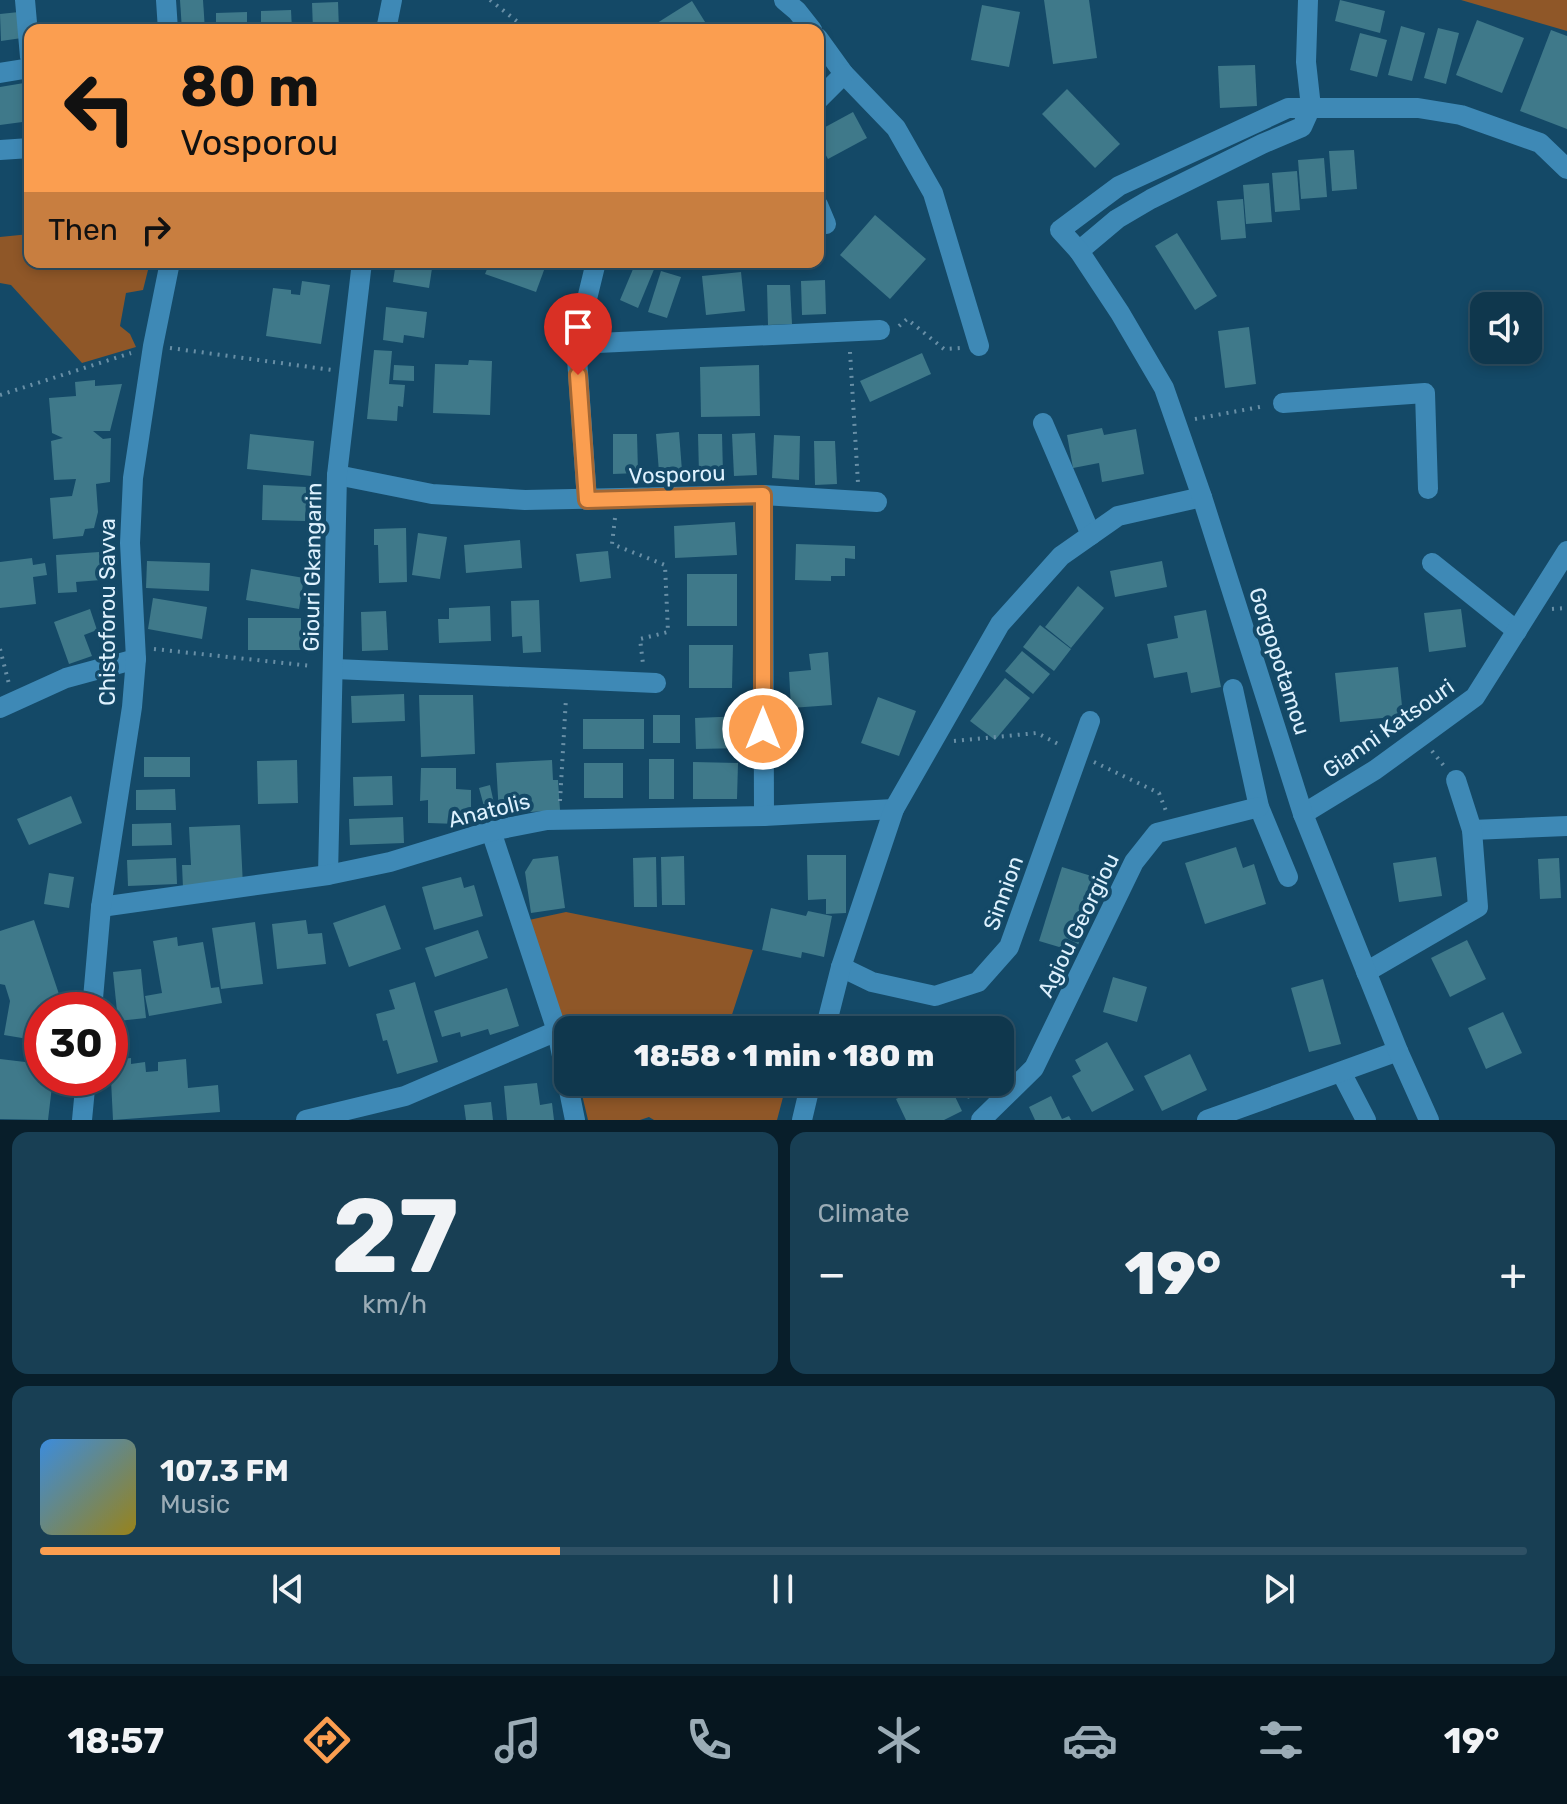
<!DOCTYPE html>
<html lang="en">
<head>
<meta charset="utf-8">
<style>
  :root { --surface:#0f374d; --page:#183f54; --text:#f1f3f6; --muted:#9bacb6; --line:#2f5165; --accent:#fb9e50 }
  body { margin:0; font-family:Rubik,sans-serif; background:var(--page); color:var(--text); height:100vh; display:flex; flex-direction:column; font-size:30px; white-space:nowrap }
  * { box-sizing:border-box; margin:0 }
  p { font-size:26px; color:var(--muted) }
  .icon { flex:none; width:44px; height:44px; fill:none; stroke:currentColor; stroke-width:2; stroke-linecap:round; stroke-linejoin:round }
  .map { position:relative; height:1120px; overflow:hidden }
  .side { display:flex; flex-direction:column; gap:12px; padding:12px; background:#081e2a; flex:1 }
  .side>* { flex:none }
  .top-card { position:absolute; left:24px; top:24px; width:800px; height:244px; border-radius:16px; box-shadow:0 4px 12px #0003,0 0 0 2px var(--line); background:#fb9e50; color:#111; overflow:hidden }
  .tools { position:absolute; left:1470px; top:292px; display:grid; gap:16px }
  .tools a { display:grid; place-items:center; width:72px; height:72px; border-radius:16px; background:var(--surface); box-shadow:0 4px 12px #0003,0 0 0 2px var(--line); font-size:40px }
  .speed { position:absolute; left:24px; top:992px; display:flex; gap:16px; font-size:40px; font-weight:700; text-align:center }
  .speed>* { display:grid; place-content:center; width:104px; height:104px; border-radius:50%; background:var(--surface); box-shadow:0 4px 12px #0003,0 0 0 2px var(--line); line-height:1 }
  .speed .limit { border:12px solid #d22; background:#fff; color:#111 }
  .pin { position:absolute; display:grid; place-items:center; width:68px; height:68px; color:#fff; margin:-82px -34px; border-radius:50% 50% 50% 0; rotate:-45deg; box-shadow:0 0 8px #0007 }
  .pin .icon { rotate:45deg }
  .me { position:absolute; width:88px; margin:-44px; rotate:0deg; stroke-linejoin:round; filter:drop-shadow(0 0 6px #0008) }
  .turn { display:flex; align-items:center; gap:28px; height:168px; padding:0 24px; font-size:36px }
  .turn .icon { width:104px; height:104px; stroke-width:2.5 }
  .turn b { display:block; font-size:56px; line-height:68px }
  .then { display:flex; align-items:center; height:76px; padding:0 24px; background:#0003; gap:16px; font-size:30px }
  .big { font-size:60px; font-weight:800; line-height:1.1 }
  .side .card { flex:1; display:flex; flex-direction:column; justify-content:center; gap:12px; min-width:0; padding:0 28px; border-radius:16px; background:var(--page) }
  .side .dial { align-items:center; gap:0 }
  .dial b { font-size:104px; line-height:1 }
  .song { display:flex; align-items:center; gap:24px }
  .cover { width:96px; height:96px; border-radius:12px; background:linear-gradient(135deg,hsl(210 70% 55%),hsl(50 70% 35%)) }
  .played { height:8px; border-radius:4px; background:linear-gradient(90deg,var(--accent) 35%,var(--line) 35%) }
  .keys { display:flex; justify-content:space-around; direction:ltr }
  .heat { display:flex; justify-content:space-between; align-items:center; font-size:44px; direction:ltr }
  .side .tiles { flex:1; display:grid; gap:12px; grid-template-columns:1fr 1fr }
  .card:last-child { grid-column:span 2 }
  .trip { position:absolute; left:554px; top:1016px; width:460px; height:80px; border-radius:16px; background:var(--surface); box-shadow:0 4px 12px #0003,0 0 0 2px var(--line); font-weight:800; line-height:80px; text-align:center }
  .dock { display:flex; height:128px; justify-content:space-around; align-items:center; background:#06161f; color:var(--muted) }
  .dock .icon { width:56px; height:56px }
  .dock .selected { color:var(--accent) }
  .dock b { font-size:36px; color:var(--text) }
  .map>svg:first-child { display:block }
  .green { fill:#8f5728 }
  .building { fill:#3f798a }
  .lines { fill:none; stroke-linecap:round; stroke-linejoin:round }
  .path { stroke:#688fa6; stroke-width:4; stroke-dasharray:2 6; stroke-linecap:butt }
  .minor { stroke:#3e89b6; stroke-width:20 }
  .route-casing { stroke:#a36734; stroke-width:20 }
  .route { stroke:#fb9e50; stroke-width:14 }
  .labels { text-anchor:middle; stroke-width:8; stroke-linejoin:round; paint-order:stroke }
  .street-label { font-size:22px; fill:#ddf1fe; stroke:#144967 }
</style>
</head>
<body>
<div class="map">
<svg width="1567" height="1120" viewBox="0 0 1567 1120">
  <rect width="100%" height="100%" fill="#144967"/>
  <!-- green -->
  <g class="green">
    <path d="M1461 0H1567V31Z"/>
    <path d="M30 234V262H150L143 290 126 293 120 326 130 334 136 347 82 363 11 285 0 283V237Z"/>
    <path d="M566 912 753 950 727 1030H568V1041L529 920Z"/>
    <path d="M579 1082H787L777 1120H654L649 1117 640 1120H588Z"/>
  </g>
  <!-- building -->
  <g class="building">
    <path d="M180 0H203L205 30H182Z"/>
    <path d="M1044 0H1089L1097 58 1053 64Z"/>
    <path d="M1340 0 1385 11 1380 33 1335 21Z"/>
    <path d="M692 1 710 30H646Z"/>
    <path d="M338 2 339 30H313L312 3Z"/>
    <path d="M982 5 1020 12 1009 67 971 60Z"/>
    <path d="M291 10 292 30H261V11Z"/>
    <path d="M19 12 22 38 1 41 0 14Z"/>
    <path d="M247 12V30H216V13Z"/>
    <path d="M1477 20 1524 38 1502 93 1456 75Z"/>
    <path d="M1401 26 1425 33 1412 81 1388 75Z"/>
    <path d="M1438 28 1459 33 1446 84 1424 78Z"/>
    <path d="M1551 30 1567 36V129L1520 111Z"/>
    <path d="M1360 33 1387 40 1377 77 1350 70Z"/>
    <path d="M1255 65 1257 106 1220 108 1218 66Z"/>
    <path d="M24 83 30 121 0 125V87Z"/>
    <path d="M1067 89 1120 144 1095 168 1042 114Z"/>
    <path d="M853 112 867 138 828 159 818 141V131Z"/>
    <path d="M1354 150 1357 189 1332 191 1329 151Z"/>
    <path d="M1324 158 1327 197 1301 199 1298 160Z"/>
    <path d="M1297 171 1300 210 1275 212 1272 173Z"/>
    <path d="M1269 183 1272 222 1246 224 1243 185Z"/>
    <path d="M1243 199 1246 238 1221 240 1217 201Z"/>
    <path d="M875 215 926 259 890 299 840 255Z"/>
    <path d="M1177 233 1217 296 1195 310 1155 246Z"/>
    <path d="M396 262H433L429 288 393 282Z"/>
    <path d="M490 262H547L536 292 485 274Z"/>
    <path d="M636 262 655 267 638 308 620 300Z"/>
    <path d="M661 271 681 277 667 318 648 312Z"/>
    <path d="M741 272 745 311 706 315 702 276Z"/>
    <path d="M825 280 826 314 802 315 801 281Z"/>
    <path d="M302 281 330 285 321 344 266 336 273 288 291 290V294L300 295Z"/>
    <path d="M767 285H790L792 324 768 325Z"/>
    <path d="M386 307 427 312 424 338 404 335 403 343 383 340Z"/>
    <path d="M1249 327 1256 384 1225 388 1218 331Z"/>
    <path d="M374 350 392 351 389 384 405 385 403 407 398 406 397 421 367 419Z"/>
    <path d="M922 353 931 374 870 402 860 381Z"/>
    <path d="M469 360 492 361 490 415 433 413 435 364 468 365Z"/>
    <path d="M394 365 414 366V381L393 380Z"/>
    <path d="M759 365 760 416 701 417 700 367Z"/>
    <path d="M95 380V386L122 384 110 431H93L103 439 111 438 110 482 96 484 98 512 94 528 85 529 83 536 53 539 50 498 72 496 76 479 54 480 51 441 63 438 52 433 49 398 76 396 75 382Z"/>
    <path d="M1102 428 1104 435 1136 429 1144 474 1102 482 1099 463 1073 468 1067 435Z"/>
    <path d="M679 432 682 471 659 472 656 434Z"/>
    <path d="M755 433 757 475 734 476 732 434Z"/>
    <path d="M250 434 314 441 311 476 247 469Z"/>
    <path d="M613 434H637L638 473 613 474Z"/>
    <path d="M698 434H722L723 474H699Z"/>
    <path d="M774 435 800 436 799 480 772 478Z"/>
    <path d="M814 441H835L837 484 815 485Z"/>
    <path d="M263 485 307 487 305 521 262 520Z"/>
    <path d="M735 522 737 555 675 558 674 526Z"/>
    <path d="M406 528 407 582 379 583 378 545H374V529Z"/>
    <path d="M418 533 447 537 440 579 412 575Z"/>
    <path d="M520 540 522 568 466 573 464 545Z"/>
    <path d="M796 544 855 546V559L845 558V576H831V581L795 580Z"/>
    <path d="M608 551 611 578 580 582 576 554Z"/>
    <path d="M99 552 101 580 76 582 77 592 58 593 56 555Z"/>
    <path d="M32 558 33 565 45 563 47 575 33 577 36 604 0 608V562Z"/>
    <path d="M147 561 210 563 209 591 146 588Z"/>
    <path d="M1162 561 1167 587 1115 597 1110 571Z"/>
    <path d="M251 569 304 578 299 609 246 600Z"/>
    <rect x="687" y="574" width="50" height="52"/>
    <path d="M1078 586 1104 608 1071 648 1045 627Z"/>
    <path d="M153 598 207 607 202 639 148 629Z"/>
    <path d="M539 600 541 652 523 653 522 636 512 637 511 601Z"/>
    <path d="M490 606 491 641 439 643 438 619H449V608Z"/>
    <path d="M90 609 97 630 84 635 92 656 69 664 54 622Z"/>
    <path d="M1461 609 1466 647 1429 652 1424 613Z"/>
    <path d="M1206 610 1221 687 1191 693 1187 672 1154 678 1147 644 1178 638 1174 616Z"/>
    <path d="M386 611 388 650 362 651 361 612Z"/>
    <rect x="248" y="618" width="53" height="32"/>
    <path d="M1040 625 1071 649 1054 671 1023 647Z"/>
    <path d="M689 645H733L732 688H689Z"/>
    <path d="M1022 651 1050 674 1033 694 1005 671Z"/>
    <path d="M828 652 832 705 791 708 789 672 811 670 809 654Z"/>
    <path d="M1398 667 1403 716 1340 722 1335 673Z"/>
    <path d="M1005 678 1030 698 995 740 970 721Z"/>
    <path d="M404 694 405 721 352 723 351 696Z"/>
    <path d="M419 695H473L475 754 421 757Z"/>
    <path d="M878 697 916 711 899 756 861 743Z"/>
    <rect x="653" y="715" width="27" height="28"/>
    <path d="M744 716 745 748 696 749 695 718Z"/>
    <rect x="583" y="719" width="61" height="30"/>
    <rect x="144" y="757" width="46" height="20"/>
    <rect x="649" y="759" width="25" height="40"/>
    <path d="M297 760 298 803 258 804 257 761Z"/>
    <path d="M552 760 553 780H558L560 810 499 814 496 763Z"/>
    <path d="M693 762 738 763 737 799H693Z"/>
    <rect x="584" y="763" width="39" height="35"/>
    <path d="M421 768H456V789L471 790V816H458V824L428 823V800L420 801Z"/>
    <path d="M392 776 393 805 354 806 353 777Z"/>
    <path d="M490 785 495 808 485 810 479 788Z"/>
    <path d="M175 789 176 810H136V790Z"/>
    <path d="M71 796 82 823 29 845 17 819Z"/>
    <path d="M403 817 404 843 350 845 349 819Z"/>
    <path d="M171 823 172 845 132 846V824Z"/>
    <path d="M240 825 243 886 183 888 182 865H191L189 827Z"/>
    <path d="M1236 847 1243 868 1254 864 1266 904 1205 924 1185 863Z"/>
    <path d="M807 855H846V913L826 914V899L808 900Z"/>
    <path d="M558 856 565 908 531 913 525 872 533 859Z"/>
    <path d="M684 856 685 905H662L661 857Z"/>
    <path d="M656 857 657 907H634L633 858Z"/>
    <path d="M1436 857 1442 896 1399 902 1393 863Z"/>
    <path d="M176 858 177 884 128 886 127 860Z"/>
    <path d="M1559 858 1561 898 1540 899 1538 859Z"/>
    <path d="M1062 867 1098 878 1076 952 1039 941Z"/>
    <path d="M49 873 74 877 69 908 44 904Z"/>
    <path d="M461 877 464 888 474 885 483 916 434 930 422 887Z"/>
    <path d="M385 905 401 949 349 967 333 923Z"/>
    <path d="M771 908 806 916 808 911 832 916 824 957 802 952 801 958 762 950Z"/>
    <path d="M34 920 62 1003 61 1010H42V1038L34 1040 4 1035 10 1001 5 985 0 984V931Z"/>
    <path d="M306 920 308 934 322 933 326 964 277 969 272 924Z"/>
    <path d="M255 922 263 984 221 989 212 928Z"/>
    <path d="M478 930 488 958 435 977 425 948Z"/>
    <path d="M177 937 178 946 203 942 211 988 219 987 222 1003 149 1016 145 996 162 993 153 941Z"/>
    <path d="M1467 940 1486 979 1450 997 1431 958Z"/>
    <path d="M141 969 146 1018 118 1021 113 972Z"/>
    <path d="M1113 977 1147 987 1137 1022 1103 1012Z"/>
    <path d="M1323 979 1341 1044 1309 1052 1291 988Z"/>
    <path d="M415 982 438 1062 397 1074 387 1040 383 1041 376 1014 395 1009 389 990Z"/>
    <path d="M507 988 519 1026 490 1035 488 1029 461 1037 460 1032 442 1037 434 1011Z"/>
    <path d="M1503 1012 1522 1053 1486 1069 1468 1028Z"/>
    <path d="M1107 1042 1134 1090 1092 1112 1072 1076 1081 1071 1075 1060Z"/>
    <path d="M1190 1054 1207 1090 1162 1111 1144 1076Z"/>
    <path d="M131 1058V1064L145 1062 146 1072 158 1071V1062L186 1059 188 1088 218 1085 220 1112 113 1120 110 1060Z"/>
    <path d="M0 1059 42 1064V1078H53L48 1120 0 1119Z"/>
    <path d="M912 1082H948L962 1111 944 1120H906L896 1099 915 1090Z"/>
    <path d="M958 1082H990L992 1086 968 1099Z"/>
    <path d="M537 1083 540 1105 552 1103 554 1120H507L504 1086Z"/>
    <path d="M1051 1096 1062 1119 1069 1116 1071 1120H1035L1029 1107Z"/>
    <path d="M491 1102 493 1120H466L464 1105Z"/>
  </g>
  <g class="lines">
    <!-- path -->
    <g class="path">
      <path d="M490 0 528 30"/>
      <path d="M572 30 576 25 584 30"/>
      <path d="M899 326 907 319 944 349 960 348"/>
      <path d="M170 348 332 370"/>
      <path d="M850 352 858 483"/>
      <path d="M0 395 131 353"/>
      <path d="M1195 419 1265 406"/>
      <path d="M615 518 612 544 665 565 668 632 640 639 643 664"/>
      <path d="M1552 609 1567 608"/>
      <path d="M0 649 9 684"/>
      <path d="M154 649 312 666"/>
      <path d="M954 741 1037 733 1062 746"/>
      <path d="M1432 751 1444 766"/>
      <path d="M1094 762 1159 793 1166 811"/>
      <path d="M560 801 566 698"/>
    </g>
    <!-- minor -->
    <g class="minor">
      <path d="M25 0 30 57"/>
      <path d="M166 0 168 30"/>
      <path d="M784 0 797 11 812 30"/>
      <path d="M386 30 392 0"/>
      <path d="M818 38 844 74 896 128 933 193 979 346"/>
      <path d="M0 73 30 68"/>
      <path d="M818 100 844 74"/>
      <path d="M0 150 30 148"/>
      <path d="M818 205 826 224"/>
      <path d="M1079 251 1117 219 1151 199 1262 144 1302 127 1311 107 1306 62 1308 0"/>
      <path d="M576 344 880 330"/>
      <path d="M1283 403 1425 393 1428 489"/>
      <path d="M1043 423 1091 535"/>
      <path d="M337 475 432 494 525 500 763 495 877 502"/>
      <path d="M763 495 764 816"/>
      <path d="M587 500 576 344 596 262"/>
      <path d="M1432 563 1517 631"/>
      <path d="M335 669 656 683"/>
      <path d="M1233 689 1259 807 1288 877"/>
      <path d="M0 708 66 678 136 659"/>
      <path d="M1303 814 1375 770 1475 697 1567 551"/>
      <path d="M1472 830 1567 826"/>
      <path d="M491 831 557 1031 575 1120"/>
      <path d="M328 875 337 475 362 262"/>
      <path d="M101 907 328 875 390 862 491 831 547 820 764 816 894 809"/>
      <path d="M841 967 872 982 935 996 978 982 1009 947 1090 721"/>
      <path d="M1366 972 1478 907 1472 830 1456 780"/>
      <path d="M92 1010 101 907 132 707 136 659 130 543 133 478 153 346 170 262"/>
      <path d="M825 1030 841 967 894 809 1000 624 1061 556 1118 516 1202 497"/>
      <path d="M1341 1072 1366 1120"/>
      <path d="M82 1120 86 1078"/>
      <path d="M306 1120 405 1096 557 1031"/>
      <path d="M802 1120 811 1082"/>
      <path d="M981 1120 1034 1068 1134 862 1157 833 1259 807"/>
      <path d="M1207 1120 1398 1051"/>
      <path d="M1429 1120 1398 1051 1303 814 1202 497 1164 388 1120 313 1079 251 1060 230 1119 186 1288 108H1418L1461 115 1540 143 1567 169"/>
    </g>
  </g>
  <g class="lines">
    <defs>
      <path id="route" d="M578 375 587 500 763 495V729"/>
    </defs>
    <!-- route casing -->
    <use href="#route" class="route-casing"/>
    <!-- route -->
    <use href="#route" class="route"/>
  </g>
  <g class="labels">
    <!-- street labels -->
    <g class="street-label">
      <text transform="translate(677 474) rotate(-2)" y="8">Vosporou</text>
      <text transform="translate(312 567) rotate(-89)" y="8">Giouri Gkangarin</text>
      <text transform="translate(107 612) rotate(-90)" y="8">Chistoforou Savva</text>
      <text transform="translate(1280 661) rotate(72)" y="8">Gorgopotamou</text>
      <text transform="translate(1388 728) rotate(-35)" y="8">Gianni Katsouri</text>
      <text transform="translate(489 810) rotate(-14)" y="8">Anatolis</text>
      <text transform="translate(1003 893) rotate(-70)" y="8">Sinnion</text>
      <text transform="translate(1078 925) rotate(-64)" y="8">Agiou Georgiou</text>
    </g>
  </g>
</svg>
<div class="tools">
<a><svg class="icon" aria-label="sound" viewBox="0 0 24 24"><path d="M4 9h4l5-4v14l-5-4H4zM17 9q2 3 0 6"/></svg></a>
</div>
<div class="speed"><div class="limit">30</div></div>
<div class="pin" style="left:578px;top:375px;background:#d93025"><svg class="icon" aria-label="arrive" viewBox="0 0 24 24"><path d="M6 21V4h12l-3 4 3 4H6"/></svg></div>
<svg class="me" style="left:763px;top:729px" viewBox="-20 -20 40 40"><circle r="17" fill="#fb9e50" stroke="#fff" stroke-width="3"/><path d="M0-11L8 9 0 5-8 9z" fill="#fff"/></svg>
<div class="trip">18:58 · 1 min · 180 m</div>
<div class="top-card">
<div class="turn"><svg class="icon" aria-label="left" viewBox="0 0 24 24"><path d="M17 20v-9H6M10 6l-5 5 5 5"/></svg><div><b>80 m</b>Vosporou</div></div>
<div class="then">Then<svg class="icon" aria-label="right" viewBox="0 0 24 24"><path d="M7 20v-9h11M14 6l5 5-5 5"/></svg></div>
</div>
</div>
<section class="side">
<div class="tiles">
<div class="card dial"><b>27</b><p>km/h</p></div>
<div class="card"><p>Climate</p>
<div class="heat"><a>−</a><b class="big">19°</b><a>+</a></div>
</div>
<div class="card">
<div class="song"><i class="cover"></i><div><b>107.3 FM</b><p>Music</p></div></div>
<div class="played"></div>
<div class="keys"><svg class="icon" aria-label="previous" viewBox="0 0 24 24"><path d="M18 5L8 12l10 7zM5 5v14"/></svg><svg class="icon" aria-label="pause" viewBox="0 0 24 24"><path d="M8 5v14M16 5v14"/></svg><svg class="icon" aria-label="next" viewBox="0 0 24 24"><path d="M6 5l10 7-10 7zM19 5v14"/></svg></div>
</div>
</div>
</section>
<nav class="dock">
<b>18:57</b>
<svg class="icon selected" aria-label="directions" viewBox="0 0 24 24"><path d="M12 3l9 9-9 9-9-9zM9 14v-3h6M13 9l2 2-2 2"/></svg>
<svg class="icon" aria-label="music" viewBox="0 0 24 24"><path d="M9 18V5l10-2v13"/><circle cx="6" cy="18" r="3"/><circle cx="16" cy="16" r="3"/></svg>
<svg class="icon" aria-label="phone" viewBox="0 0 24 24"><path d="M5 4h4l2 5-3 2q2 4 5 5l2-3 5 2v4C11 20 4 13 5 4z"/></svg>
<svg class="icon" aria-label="climate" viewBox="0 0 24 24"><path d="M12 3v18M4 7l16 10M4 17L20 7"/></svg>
<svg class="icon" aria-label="car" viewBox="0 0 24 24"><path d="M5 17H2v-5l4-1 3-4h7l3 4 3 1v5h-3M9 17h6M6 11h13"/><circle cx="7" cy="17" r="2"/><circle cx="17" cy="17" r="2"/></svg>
<svg class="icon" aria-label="filters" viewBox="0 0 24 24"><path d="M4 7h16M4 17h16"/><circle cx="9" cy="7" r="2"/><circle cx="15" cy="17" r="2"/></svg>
<b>19°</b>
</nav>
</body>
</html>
